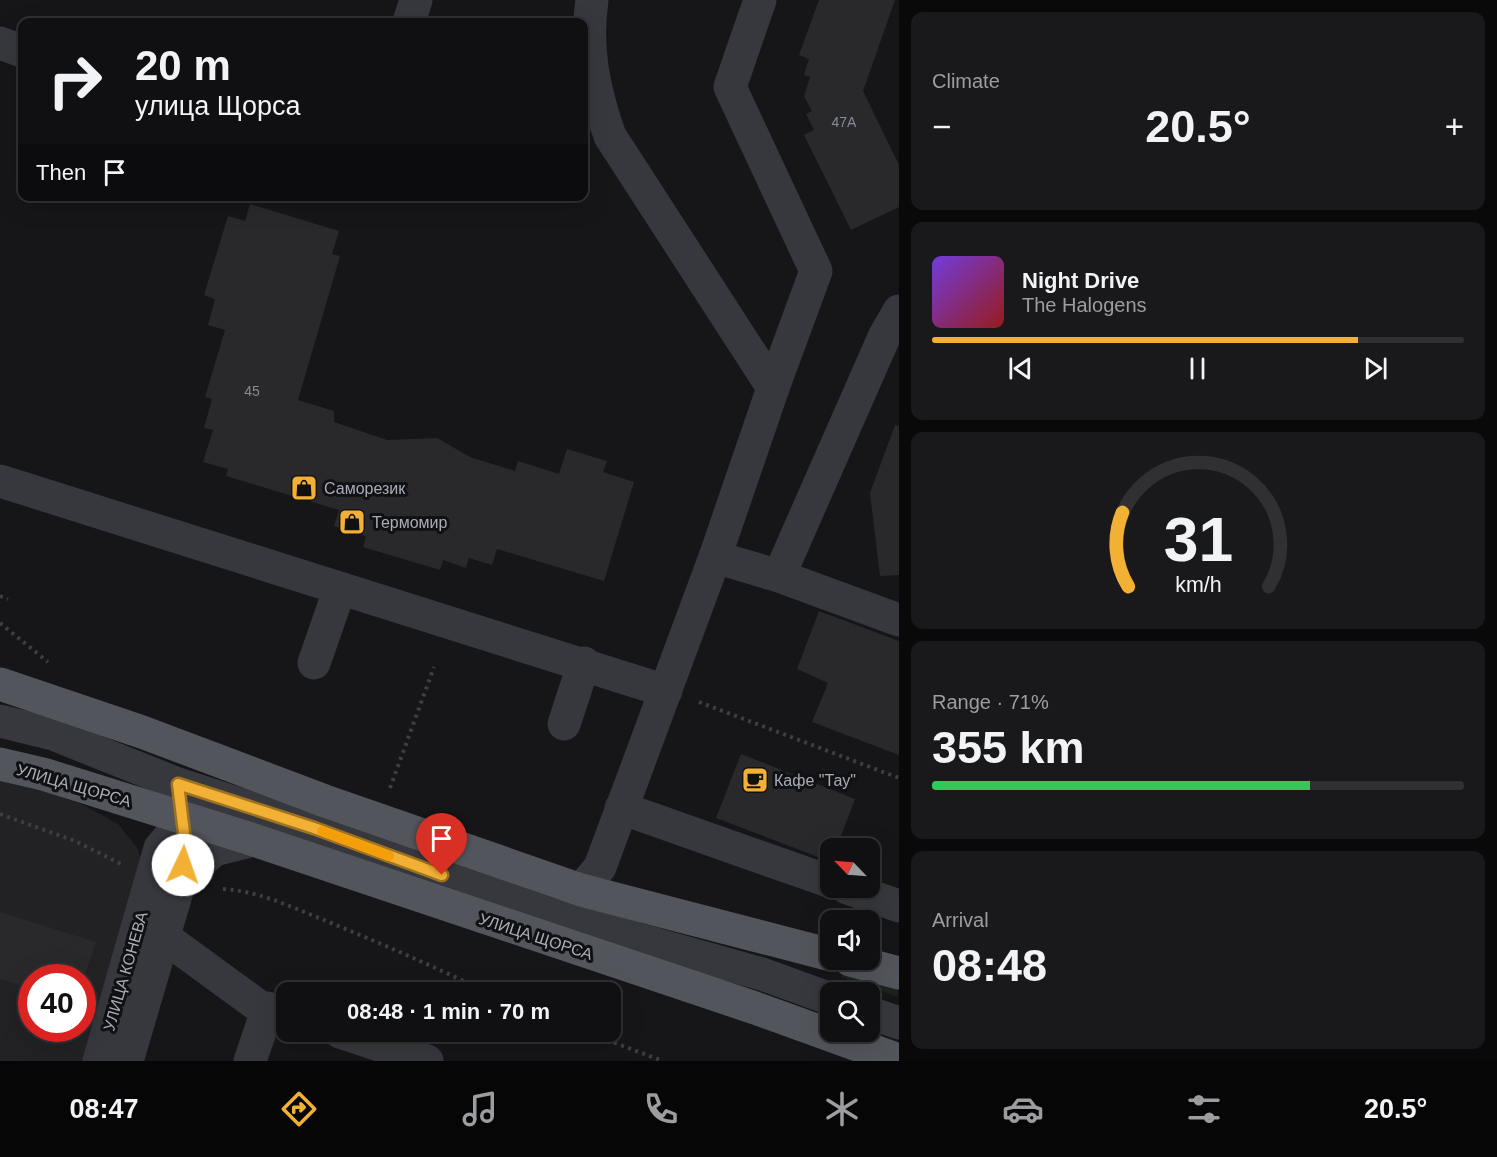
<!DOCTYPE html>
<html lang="en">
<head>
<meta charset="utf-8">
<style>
  :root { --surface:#101012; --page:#19191b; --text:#f1f3f6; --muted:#9c9d9f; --line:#303032; --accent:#f2b134 }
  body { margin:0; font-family:Arial,sans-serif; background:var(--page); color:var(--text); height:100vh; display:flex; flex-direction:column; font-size:22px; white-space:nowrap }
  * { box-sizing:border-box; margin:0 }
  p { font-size:20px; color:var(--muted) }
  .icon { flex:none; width:33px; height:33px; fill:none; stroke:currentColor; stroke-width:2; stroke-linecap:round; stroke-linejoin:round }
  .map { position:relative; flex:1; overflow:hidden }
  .drawer { display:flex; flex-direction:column; gap:12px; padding:12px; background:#09090a; width:598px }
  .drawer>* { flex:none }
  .guide { position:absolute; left:18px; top:18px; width:570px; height:183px; border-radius:12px; box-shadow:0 6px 24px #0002,0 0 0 2px var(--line); background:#101012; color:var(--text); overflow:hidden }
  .needle { width:39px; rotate:295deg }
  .fabs { position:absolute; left:820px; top:838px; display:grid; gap:12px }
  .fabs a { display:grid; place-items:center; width:60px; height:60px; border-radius:12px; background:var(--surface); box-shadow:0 6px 24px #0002,0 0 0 2px var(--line); font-size:30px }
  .speed { position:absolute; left:18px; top:964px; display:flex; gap:12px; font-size:30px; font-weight:700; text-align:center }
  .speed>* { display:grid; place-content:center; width:78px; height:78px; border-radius:50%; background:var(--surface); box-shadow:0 6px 24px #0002,0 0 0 2px var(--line); line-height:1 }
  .speed .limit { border:9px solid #d22; background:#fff; color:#111 }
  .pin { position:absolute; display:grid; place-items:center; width:51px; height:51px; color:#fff; margin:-62px -26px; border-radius:50% 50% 50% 0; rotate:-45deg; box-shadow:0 0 6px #0007 }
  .pin .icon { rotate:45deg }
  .me { position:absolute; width:66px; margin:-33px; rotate:3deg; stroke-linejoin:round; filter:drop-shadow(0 0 4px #0008) }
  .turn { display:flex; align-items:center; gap:21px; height:126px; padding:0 18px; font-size:27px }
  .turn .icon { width:78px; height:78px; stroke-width:2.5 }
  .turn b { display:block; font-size:42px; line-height:51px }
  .then { display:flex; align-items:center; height:57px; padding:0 18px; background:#0003; gap:12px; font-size:22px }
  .big { font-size:45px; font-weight:700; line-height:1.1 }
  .drawer .card { flex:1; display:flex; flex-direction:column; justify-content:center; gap:9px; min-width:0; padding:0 21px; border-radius:12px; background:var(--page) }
  .drawer .dial { align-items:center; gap:0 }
  .dial svg { height:156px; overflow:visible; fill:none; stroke:var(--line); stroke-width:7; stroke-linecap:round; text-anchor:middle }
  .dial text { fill:var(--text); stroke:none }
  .song { display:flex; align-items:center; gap:18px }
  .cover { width:72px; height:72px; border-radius:9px; background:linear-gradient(135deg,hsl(260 70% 55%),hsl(0 70% 35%)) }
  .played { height:6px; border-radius:3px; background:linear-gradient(90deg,var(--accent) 80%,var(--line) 80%) }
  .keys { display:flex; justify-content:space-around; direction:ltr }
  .heat { display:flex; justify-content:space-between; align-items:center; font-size:33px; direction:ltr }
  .charge { height:9px; border-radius:4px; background:linear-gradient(90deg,#34c759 71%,var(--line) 0) }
  .trip { position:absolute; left:276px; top:982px; width:345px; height:60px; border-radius:12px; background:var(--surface); box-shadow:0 6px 24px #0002,0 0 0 2px var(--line); font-weight:700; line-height:60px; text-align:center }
  .tab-bar { display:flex; height:96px; justify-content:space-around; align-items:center; background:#060607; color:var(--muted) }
  .tab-bar .icon { width:42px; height:42px }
  .tab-bar .on { color:var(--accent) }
  .tab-bar b { font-size:27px; color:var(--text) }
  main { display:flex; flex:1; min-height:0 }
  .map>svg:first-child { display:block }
  .built { fill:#222225; fill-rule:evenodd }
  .green { fill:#1c231d }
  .building { fill:#29292c }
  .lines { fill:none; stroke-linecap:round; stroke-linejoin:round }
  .path { stroke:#3d3f44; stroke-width:4; stroke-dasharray:3 4.5; stroke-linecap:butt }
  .minor { stroke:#37383d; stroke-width:33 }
  .major { stroke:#53555c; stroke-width:33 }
  .route-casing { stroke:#9d7322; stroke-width:15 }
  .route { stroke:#f2b134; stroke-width:10 }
  .slow { stroke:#f59e0b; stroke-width:10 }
  .labels { text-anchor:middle; stroke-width:6; stroke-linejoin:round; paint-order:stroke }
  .number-label { font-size:14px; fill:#888b94 }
  .poi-label { font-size:16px; fill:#a8adb8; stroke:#111113; text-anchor:start }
  .street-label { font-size:16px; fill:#a8adb8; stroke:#111113 }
</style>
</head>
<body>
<main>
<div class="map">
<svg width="899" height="1061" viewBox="0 0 899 1061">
  <rect width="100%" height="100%" fill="#161618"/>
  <!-- built -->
  <path class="built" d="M0 774 83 805 118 824 138 849 147 882 98 1061H0ZM32 978H82V1029H32Z"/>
  <!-- green -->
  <path class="green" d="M844 970 898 983V997L841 977Z"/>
  <!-- building -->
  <g class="building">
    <path d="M819 0H895L863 91 899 165V207L851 230 804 135 814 130 806 114 812 111 804 96 810 77 804 75 809 59 799 55Z"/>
    <path d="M250 204 339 231 332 254 340 256 298 400 334 411V422L387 440 437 438 470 457 515 471 518 461 559 474 567 449 607 461 603 472 634 482 604 581 497 549 492 565 469 558 466 568 443 560 440 570 363 547 366 536 334 526 339 510 226 476 228 469 203 462 213 430 204 428 212 399 205 397 225 330 208 325 215 299 204 295 228 216 245 221Z"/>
    <path d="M895 425 899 426V575L880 576 870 493Z"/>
    <path d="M819 611 899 641V755L812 722 828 683 797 669Z"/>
    <path d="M741 754 855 799 836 849H831V862L716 818Z"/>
    <path d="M0 912 96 942 82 984V978H32V989L0 979Z"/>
  </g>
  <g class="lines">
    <!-- path -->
    <g class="path">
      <path d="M0 596 8 599"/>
      <path d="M0 623 48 662"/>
      <path d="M699 702 899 778"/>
      <path d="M390 788 434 667"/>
      <path d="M0 814 75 841 121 864"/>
      <path d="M223 889C259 891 291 907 324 920 380 943 435 967 489 993"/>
      <path d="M586 1032 663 1061"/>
    </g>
    <!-- minor -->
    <g class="minor">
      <path d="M592 0C585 48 594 91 610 136L773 388"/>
      <path d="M409 22 416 0"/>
      <path d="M0 43 22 51"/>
      <path d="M0 481 666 691"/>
      <path d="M715 557 779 576 899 620"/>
      <path d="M779 576 885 335 899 311"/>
      <path d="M314 663 340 588"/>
      <path d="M0 721 53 734 178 784 314 828 549 914 762 974 831 999"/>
      <path d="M564 724 584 663"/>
      <path d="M621 808 831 882"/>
      <path d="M180 881 214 850 254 840"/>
      <path d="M847 888 899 906"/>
      <path d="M581 890 600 867 715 557 773 388 816 271 730 87 760 0"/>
      <path d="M164 937 260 1007 286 1014"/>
      <path d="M870 1013 899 1023"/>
      <path d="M340 1032 427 1061"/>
      <path d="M99 1061 160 848 202 799"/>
      <path d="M127 1061 180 881 186 849 182 808"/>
      <path d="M250 1061 268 1008"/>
    </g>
    <!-- major -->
    <g class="major">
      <path d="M0 684 142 732 325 801 581 890 831 955"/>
      <path d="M0 764 43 774 254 840 755 1008 899 1060"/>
      <path d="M850 960 899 973"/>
    </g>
  </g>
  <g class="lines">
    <defs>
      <path id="route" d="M183 865 186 849 178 784 314 828 442 875"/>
    </defs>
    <!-- route casing -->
    <use href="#route" class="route-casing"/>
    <!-- route -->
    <use href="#route" class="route"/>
    <!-- slow -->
    <path class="slow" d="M322 831 389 856"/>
  </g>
  <!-- icons -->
  <defs>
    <symbol id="shop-square" viewBox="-11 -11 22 22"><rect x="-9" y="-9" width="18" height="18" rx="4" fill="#f2b134" stroke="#111113"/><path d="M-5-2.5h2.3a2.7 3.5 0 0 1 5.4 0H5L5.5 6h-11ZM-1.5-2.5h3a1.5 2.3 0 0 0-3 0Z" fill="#111"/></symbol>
    <symbol id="cafe-square" viewBox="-11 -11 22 22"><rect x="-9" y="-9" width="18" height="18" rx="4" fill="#f2b134" stroke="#111113"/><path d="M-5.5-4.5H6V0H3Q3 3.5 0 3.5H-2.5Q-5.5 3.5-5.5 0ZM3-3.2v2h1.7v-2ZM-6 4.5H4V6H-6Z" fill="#111"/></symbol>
  </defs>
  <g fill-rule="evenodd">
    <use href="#shop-square" x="289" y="473" width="30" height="30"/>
    <use href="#shop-square" x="337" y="507" width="30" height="30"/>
    <use href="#cafe-square" x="740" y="765" width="30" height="30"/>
  </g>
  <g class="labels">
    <!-- number labels -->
    <g class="number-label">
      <text x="844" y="127">47А</text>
      <text x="252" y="396">45</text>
    </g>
    <!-- poi labels -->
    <g class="poi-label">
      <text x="324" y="494">Саморезик</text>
      <text x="372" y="528">Термомир</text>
      <text x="774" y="786">Кафе "Тау"</text>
    </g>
    <!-- street labels -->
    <g class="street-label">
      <text transform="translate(74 785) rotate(16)" y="6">УЛИЦА ЩОРСА</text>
      <text transform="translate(536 936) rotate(18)" y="6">УЛИЦА ЩОРСА</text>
      <text transform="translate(125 971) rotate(-74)" y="6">УЛИЦА КОНЕВА</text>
    </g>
  </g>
</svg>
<div class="fabs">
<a><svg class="needle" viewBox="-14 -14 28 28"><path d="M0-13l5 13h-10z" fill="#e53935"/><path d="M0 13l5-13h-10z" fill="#9c9d9f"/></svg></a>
<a><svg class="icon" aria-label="sound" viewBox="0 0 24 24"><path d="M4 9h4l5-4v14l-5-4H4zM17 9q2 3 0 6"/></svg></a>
<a><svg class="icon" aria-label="search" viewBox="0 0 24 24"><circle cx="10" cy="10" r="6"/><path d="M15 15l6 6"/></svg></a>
</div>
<div class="speed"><div class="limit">40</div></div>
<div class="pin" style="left:442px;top:875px;background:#d93025"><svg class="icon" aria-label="arrive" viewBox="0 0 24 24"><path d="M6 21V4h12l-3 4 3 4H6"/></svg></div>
<svg class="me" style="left:183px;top:865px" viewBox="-20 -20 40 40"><circle r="19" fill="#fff"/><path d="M0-13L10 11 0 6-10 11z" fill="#f2b134"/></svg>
<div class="trip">08:48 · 1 min · 70 m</div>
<div class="guide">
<div class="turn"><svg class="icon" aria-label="right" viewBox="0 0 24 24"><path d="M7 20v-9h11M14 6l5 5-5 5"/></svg><div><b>20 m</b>улица Щорса</div></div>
<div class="then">Then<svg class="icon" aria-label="arrive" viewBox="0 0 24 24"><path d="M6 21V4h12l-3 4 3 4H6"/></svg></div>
</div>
</div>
<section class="drawer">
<div class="card"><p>Climate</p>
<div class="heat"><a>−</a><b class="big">20.5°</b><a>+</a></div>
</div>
<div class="card">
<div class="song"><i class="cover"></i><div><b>Night Drive</b><p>The Halogens</p></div></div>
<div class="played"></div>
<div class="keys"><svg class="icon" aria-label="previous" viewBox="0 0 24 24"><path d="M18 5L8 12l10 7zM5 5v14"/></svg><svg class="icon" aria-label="pause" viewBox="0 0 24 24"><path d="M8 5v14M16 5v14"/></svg><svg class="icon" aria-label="next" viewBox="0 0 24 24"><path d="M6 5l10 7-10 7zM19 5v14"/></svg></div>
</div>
<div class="card dial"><svg viewBox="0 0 100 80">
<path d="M14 69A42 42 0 1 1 86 69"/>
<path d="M14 69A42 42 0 0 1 11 31" stroke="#f2b134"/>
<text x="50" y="56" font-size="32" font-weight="700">31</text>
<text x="50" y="72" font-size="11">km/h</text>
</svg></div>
<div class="card"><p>Range · 71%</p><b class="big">355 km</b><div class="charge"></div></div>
<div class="card"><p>Arrival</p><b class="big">08:48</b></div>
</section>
</main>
<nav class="tab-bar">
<b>08:47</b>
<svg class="icon on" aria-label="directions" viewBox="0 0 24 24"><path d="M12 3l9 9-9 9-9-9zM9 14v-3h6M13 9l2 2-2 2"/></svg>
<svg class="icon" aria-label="music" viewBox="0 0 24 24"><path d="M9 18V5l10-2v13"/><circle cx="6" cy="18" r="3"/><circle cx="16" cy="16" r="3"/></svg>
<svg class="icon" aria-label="phone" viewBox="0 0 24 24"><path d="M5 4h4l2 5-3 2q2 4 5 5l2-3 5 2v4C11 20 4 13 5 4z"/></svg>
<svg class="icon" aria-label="climate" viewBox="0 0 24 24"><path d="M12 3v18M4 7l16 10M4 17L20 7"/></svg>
<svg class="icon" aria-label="car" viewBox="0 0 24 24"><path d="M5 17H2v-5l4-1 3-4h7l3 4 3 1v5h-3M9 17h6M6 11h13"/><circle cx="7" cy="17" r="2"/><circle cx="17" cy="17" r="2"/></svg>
<svg class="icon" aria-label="filters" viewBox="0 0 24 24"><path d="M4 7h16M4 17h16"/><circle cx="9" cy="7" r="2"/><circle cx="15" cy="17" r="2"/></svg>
<b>20.5°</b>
</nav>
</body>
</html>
